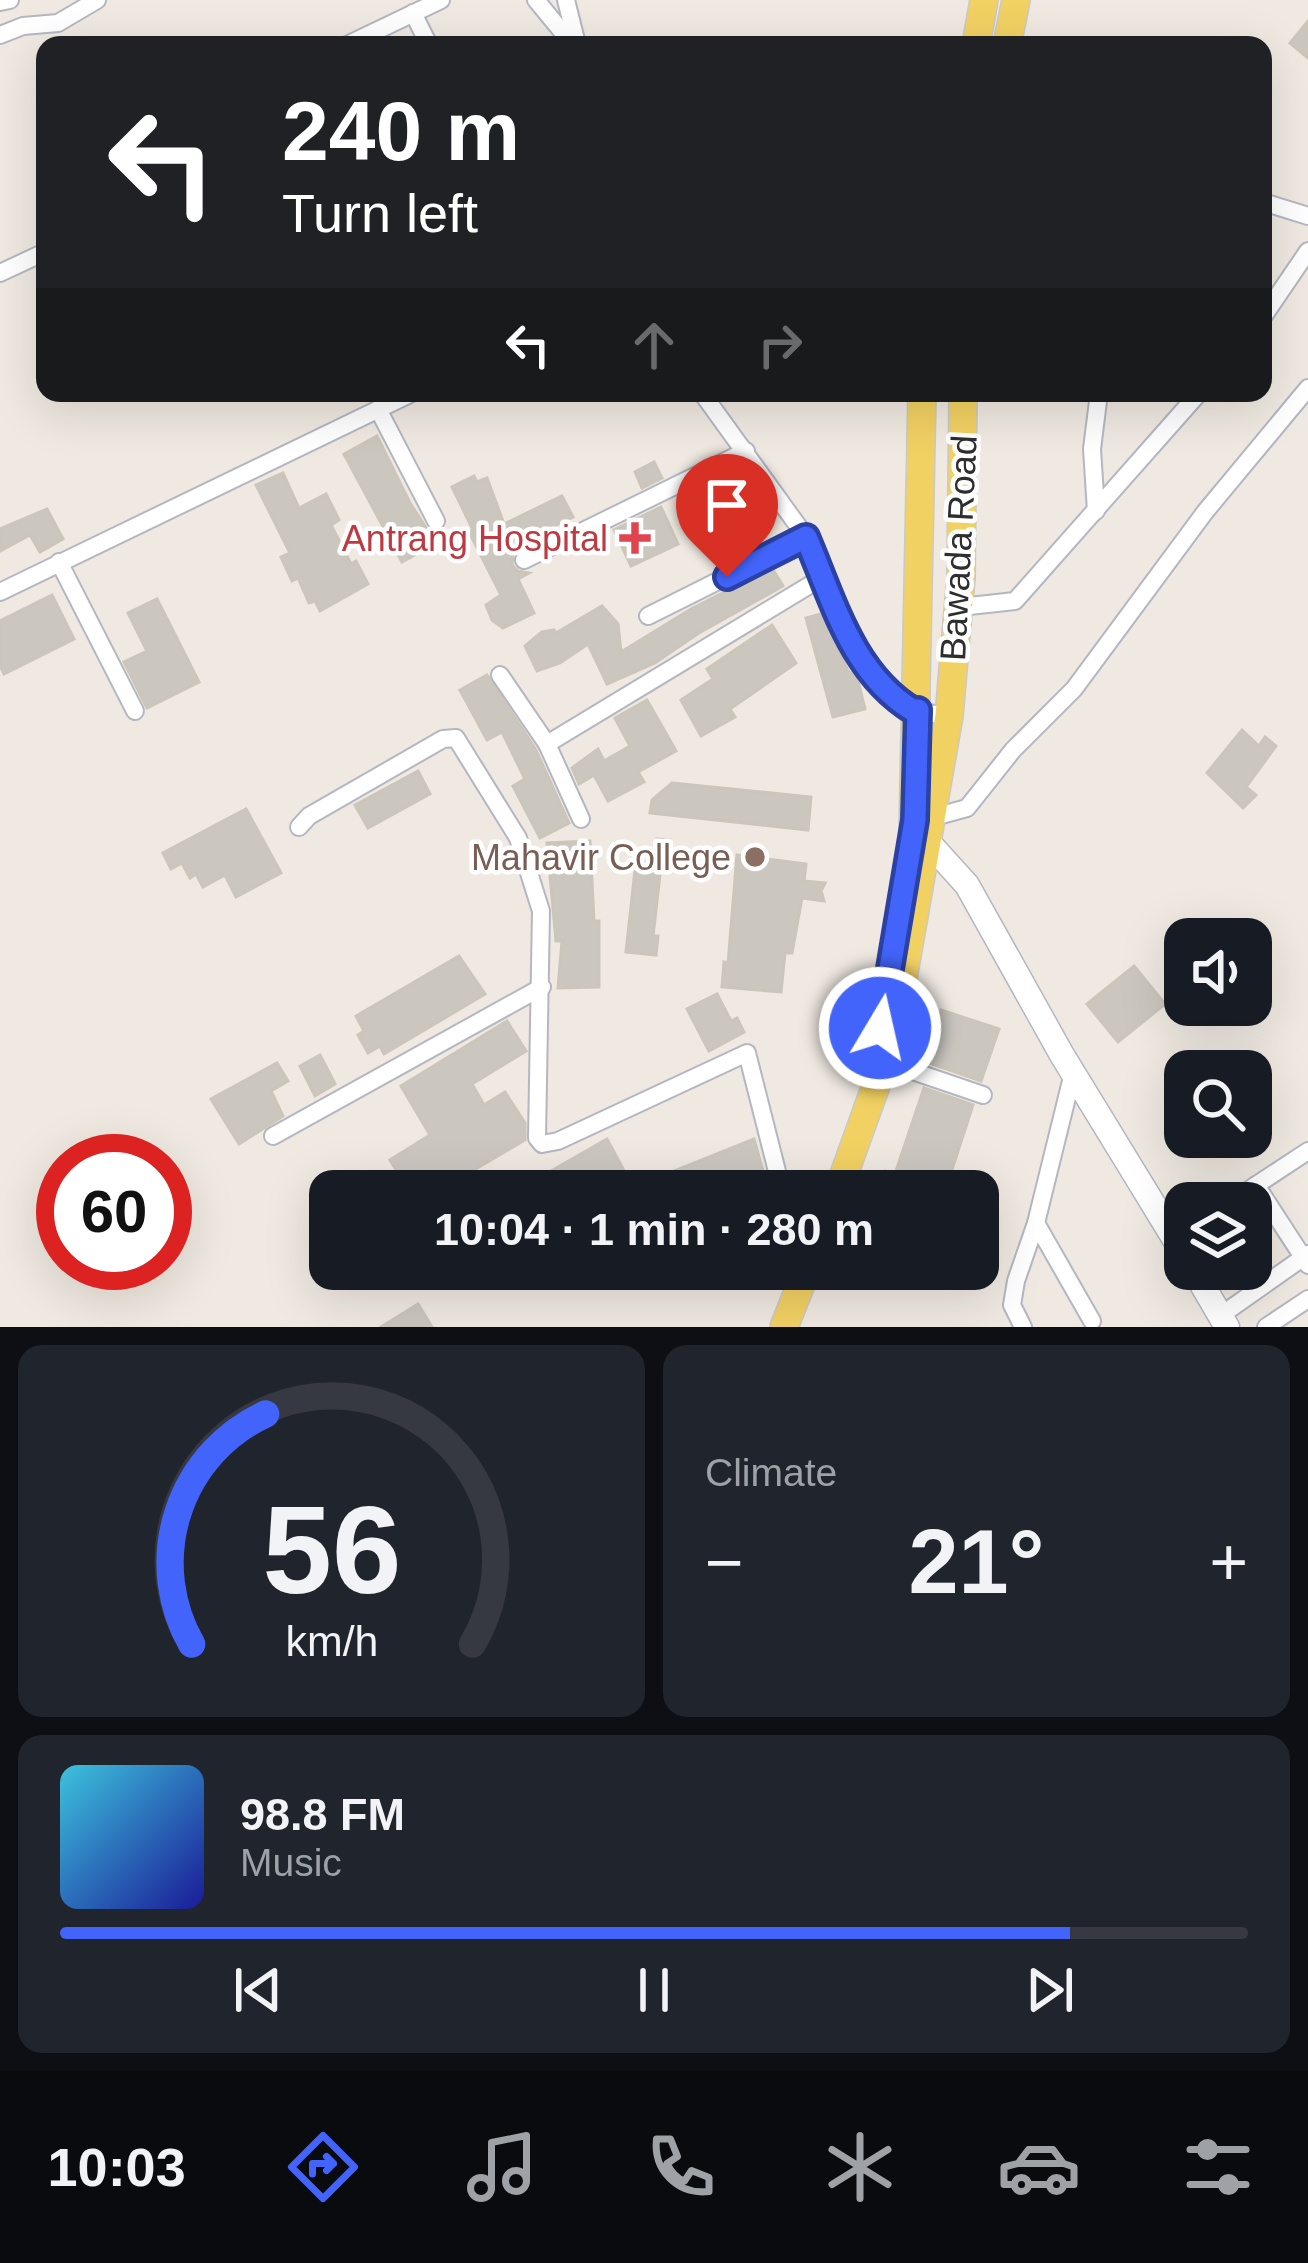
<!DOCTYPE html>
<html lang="en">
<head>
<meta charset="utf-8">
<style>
  :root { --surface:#171b24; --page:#20242c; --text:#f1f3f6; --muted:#9ea1a6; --line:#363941; --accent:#4264fb }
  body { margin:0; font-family:Helvetica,sans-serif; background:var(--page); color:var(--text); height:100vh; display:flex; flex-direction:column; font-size:45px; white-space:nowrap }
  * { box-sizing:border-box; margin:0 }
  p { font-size:39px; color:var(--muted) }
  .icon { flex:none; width:66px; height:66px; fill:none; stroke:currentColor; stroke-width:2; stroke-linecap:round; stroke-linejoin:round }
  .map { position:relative; height:1327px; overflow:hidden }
  .side { display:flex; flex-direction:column; gap:18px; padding:18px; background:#0d0f14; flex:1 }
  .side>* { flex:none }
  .banner { position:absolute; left:36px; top:36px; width:1236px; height:366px; border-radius:24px; box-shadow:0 12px 48px #0002; background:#202124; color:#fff; overflow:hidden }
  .tools { position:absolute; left:1164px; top:918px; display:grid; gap:24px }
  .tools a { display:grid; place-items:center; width:108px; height:108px; border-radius:24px; background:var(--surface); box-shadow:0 12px 48px #0002; font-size:60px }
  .speed { position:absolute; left:36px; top:1134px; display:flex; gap:24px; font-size:60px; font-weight:700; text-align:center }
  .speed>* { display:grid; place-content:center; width:156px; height:156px; border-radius:50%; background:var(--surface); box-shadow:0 12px 48px #0002; line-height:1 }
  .speed .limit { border:18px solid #d22; background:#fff; color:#111 }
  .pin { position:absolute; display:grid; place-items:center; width:102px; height:102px; color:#fff; margin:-123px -51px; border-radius:50% 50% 50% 0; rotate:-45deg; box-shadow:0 0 12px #0007 }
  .pin .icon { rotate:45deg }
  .me { position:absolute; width:132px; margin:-66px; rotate:9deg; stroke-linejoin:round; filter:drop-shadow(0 0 9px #0008) }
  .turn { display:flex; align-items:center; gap:42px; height:252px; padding:0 48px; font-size:54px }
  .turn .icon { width:156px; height:156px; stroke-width:2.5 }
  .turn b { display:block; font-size:84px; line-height:102px }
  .lanes { display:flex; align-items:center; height:114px; padding:0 48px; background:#0003; justify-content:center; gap:60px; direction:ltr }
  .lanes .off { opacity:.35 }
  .big { font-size:90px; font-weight:700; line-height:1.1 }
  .side .card { flex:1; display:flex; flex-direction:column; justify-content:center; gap:18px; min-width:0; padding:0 42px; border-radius:24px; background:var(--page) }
  .side .dial { align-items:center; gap:0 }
  .dial svg { height:312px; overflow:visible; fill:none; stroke:var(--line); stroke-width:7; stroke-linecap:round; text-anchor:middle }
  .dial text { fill:var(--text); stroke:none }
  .song { display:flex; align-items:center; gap:36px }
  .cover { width:144px; height:144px; border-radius:18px; background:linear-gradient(135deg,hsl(190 70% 55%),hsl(240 70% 35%)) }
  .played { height:12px; border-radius:6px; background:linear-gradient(90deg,var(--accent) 85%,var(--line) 85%) }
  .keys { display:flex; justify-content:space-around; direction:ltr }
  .heat { display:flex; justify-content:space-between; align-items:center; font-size:66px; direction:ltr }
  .side .tiles { flex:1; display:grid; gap:18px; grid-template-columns:1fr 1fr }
  .card:last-child { grid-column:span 2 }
  .trip { position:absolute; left:309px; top:1170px; width:690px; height:120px; border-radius:24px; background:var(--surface); box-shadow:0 12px 48px #0002; font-weight:700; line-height:120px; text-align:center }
  .dock { display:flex; height:192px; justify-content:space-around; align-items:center; background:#090b0e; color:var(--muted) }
  .dock .icon { width:84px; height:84px }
  .dock .selected { color:var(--accent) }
  .dock b { font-size:54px; color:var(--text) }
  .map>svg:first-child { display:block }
  .building { fill:#cbc7bf; stroke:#cbc5ba; stroke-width:3 }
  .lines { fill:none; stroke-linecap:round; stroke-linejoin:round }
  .street-casing { stroke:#b4b7c1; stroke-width:20 }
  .secondary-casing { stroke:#b4b7c1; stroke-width:27 }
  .primary-casing { stroke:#c9c9c9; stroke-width:30 }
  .street { stroke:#fff; stroke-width:16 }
  .secondary { stroke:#fff; stroke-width:24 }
  .primary { stroke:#f2d163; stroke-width:27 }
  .route-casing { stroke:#2b41a3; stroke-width:30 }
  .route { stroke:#4264fb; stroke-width:21 }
  .health-dot { fill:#e0444e; stroke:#fff; stroke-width:4.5 }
  .education-dot { fill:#8d6e63; stroke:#fff; stroke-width:4.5 }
  .labels { text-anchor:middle; stroke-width:9; stroke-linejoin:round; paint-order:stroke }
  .health-label { font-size:36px; fill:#be3a42; stroke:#fff; text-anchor:end }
  .street-label { font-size:36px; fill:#2e2e2e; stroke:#fff }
  .education-label { font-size:36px; fill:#785e54; stroke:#fff; text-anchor:end }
</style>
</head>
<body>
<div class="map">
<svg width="1308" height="1327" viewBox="0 0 1308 1327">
  <rect width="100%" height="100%" fill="#efe9e1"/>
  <!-- building -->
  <g class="building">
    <path d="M1308 21V58L1290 43Z"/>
    <path d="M377 436 410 503 436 543 402 562 344 454Z"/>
    <path d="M654 462 662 478 642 488 635 472Z"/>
    <path d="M283 473 299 508 326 494 339 520 331 525 351 564 356 561 368 584 320 611 315 601 309 603 298 578 292 581 281 557 290 553 256 485Z"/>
    <path d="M474 476 477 482 487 478 504 524 562 496 573 517 514 545 512 565 518 571 529 573 518 579 534 613 503 628 492 620 486 605 501 595 469 532 473 530 452 487Z"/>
    <path d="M734 481 748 508 724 521 710 494Z"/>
    <path d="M661 507 678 544 631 566 614 530Z"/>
    <path d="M47 509 63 539 40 552 30 535 0 551V529Z"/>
    <path d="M772 568 783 586 699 633 655 663 607 684 588 644 560 663 537 671 525 646 542 632 554 630 556 633 602 606 618 624 621 652 691 609Z"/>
    <path d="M52 595 74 639 4 674 0 665V621Z"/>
    <path d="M157 599 199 682 147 708 124 662 147 651 128 613Z"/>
    <path d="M824 613 848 671 857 677 865 709 833 717 806 618Z"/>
    <path d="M772 625 796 663 730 709 735 717 701 736 681 700 713 679 707 669Z"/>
    <path d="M487 675 536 750 569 823 540 838 513 786 525 779 502 732 487 740 460 690Z"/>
    <path d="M647 700 676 751 638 772 644 782 608 801 594 775 579 784 572 768 598 749 604 761 630 746 615 718Z"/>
    <path d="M1242 730 1259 746 1265 737 1276 746 1246 787 1256 795 1243 808 1207 773Z"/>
    <path d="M418 771 430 794 368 828 355 805Z"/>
    <path d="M672 783 811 797 808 830 650 813 652 800Z"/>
    <path d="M246 809 281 873 236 897 225 875 203 887 196 874 190 878 182 863 171 869 163 853Z"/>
    <path d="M657 839 670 840 667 867 661 866 653 936H658L656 955 626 952 636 861 654 863Z"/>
    <path d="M590 841 594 921H599V987L558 988 562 941H556L547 843Z"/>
    <path d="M737 855 806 864 804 881 825 883 821 891 824 901 802 898 792 953H785L781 992 722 987 724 962 728 963Z"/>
    <path d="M459 956 485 994 384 1054 380 1046 368 1053 358 1035 364 1031 356 1016Z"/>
    <path d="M1134 966 1165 1004 1118 1042 1087 1004Z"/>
    <path d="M717 994 731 1021 737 1018 744 1032 709 1051 687 1009Z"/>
    <path d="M941 1010 999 1029 981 1081 924 1061Z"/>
    <path d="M507 1021 526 1051 472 1084 484 1105 505 1092 525 1123V1140L438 1191H409L390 1160 430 1135 401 1086Z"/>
    <path d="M320 1055 335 1084 315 1096 300 1066Z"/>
    <path d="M277 1063 288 1081 271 1091 283 1116 239 1144 211 1099Z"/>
    <path d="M924 1088 973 1105 945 1191H905L881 1183 885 1171 895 1174Z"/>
    <path d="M607 1139 629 1180 608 1191H536L532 1182Z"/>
    <path d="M754 1139 765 1178 732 1191H659L654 1179Z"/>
    <path d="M418 1304 432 1327H381Z"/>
  </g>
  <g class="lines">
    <defs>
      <g id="street">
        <path d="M536 0 573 45"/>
        <path d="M566 0 577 44"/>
        <path d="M0 2 10 0"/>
        <path d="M413 13 429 45"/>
        <path d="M0 35 23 26 58 23 97 0"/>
        <path d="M347 45 441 0"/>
        <path d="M1263 202 1308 216"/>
        <path d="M0 273 45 252"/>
        <path d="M1263 317 1308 251"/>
        <path d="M702 393 806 537 856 657 893 699 913 711 949 716"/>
        <path d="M378 409 436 521"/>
        <path d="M1096 511 1092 449 1099 393"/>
        <path d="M524 560 746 451"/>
        <path d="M59 562 135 711"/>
        <path d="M0 592 412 393"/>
        <path d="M960 607 1015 601 1199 393"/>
        <path d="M648 616 806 537"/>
        <path d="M500 675 547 744 581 819"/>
        <path d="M547 744 823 577"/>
        <path d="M923 820 967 808 1013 750 1074 689 1205 512 1308 388"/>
        <path d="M299 827 309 816 443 739 456 738 518 838 541 911 537 1138 542 1144 558 1141 747 1053 782 1191"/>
        <path d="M886 1062 983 1095"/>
        <path d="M273 1136 542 987"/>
        <path d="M1256 1185 1308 1265"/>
        <path d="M1229 1203 1308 1151"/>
        <path d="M1036 1223 1092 1321"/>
        <path d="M1220 1316 1308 1254"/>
        <path d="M1023 1327 1012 1305 1016 1281 1036 1223 1073 1073"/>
        <path d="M1266 1327 1308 1299"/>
      </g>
      <g id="secondary">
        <path d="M919 832 967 885 1062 1055 1185 1256"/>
        <path d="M1193 1269 1227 1327"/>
      </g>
      <g id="primary">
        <path d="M976 45 984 0"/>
        <path d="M1007 45 1016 0"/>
        <path d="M913 832 922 393"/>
        <path d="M838 1191 892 1041 949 716 961 577 963 393"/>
        <path d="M784 1327 807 1269"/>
      </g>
    </defs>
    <!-- street casing -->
    <use href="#street" class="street-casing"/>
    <!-- secondary casing -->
    <use href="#secondary" class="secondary-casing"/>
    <!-- primary casing -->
    <use href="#primary" class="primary-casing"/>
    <!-- street -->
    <use href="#street" class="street"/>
    <!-- secondary -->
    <use href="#secondary" class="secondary"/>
    <!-- primary -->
    <use href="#primary" class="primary"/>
  </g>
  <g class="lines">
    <defs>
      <path id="route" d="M727 577 806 537C833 600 852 674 914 711L918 710 915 820 880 1028"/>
    </defs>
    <!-- route casing -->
    <use href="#route" class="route-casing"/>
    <!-- route -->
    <use href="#route" class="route"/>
  </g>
  <!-- markers -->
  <path class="health-dot" d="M629 520h12v12h12v12h-12v12h-12v-12h-12v-12h12z"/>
  <circle class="education-dot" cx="755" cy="857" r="12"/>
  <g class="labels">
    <!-- health labels -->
    <g class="health-label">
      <text x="608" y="551">Antrang Hospital</text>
    </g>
    <!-- street labels -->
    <g class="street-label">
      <text transform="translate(958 548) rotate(-87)" y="13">Bawada Road</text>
    </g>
    <!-- education labels -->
    <g class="education-label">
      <text x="731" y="870">Mahavir College</text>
    </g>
  </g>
</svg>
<div class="tools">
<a><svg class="icon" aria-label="sound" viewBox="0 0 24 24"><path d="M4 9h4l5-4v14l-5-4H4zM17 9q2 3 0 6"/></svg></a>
<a><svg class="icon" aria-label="search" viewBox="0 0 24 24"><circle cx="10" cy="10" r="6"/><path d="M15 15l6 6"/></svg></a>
<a><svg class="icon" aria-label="layers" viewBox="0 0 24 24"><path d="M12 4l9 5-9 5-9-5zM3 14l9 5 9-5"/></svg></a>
</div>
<div class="speed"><div class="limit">60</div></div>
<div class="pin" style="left:727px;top:577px;background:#d93025"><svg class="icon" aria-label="arrive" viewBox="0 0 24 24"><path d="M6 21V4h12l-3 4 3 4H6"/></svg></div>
<svg class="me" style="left:880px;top:1028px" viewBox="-20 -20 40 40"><circle r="17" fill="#4264fb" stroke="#fff" stroke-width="3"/><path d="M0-11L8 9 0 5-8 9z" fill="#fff"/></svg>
<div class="trip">10:04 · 1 min · 280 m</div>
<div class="banner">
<div class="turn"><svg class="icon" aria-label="left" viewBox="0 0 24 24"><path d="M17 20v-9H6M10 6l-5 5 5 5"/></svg><div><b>240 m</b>Turn left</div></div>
<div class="lanes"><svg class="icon" aria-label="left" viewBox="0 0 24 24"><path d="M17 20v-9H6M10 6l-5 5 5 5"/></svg><svg class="icon off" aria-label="ahead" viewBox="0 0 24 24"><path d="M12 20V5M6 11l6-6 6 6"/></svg><svg class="icon off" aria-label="right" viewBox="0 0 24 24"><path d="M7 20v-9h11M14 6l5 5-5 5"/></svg></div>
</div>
</div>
<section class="side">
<div class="tiles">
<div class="card dial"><svg viewBox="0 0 100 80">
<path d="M14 69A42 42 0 1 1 86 69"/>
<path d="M14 69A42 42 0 0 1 33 10" stroke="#4264fb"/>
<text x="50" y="56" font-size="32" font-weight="700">56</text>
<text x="50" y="72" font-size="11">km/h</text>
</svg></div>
<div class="card"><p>Climate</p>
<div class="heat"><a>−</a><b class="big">21°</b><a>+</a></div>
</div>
<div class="card">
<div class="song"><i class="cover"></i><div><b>98.8 FM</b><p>Music</p></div></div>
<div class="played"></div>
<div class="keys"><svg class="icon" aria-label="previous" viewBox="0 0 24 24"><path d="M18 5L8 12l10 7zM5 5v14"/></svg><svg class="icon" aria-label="pause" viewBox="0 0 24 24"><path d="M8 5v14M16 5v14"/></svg><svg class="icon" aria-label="next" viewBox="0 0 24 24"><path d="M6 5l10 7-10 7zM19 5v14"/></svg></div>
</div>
</div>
</section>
<nav class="dock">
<b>10:03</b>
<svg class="icon selected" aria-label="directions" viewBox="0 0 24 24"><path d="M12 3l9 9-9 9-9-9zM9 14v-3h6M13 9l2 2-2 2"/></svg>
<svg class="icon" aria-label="music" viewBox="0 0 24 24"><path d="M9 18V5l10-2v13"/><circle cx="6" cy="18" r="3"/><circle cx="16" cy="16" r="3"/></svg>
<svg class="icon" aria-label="phone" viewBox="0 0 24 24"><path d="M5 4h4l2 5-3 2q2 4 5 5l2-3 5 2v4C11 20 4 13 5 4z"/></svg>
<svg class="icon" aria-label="climate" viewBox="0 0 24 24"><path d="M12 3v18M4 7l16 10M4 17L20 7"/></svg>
<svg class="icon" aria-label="car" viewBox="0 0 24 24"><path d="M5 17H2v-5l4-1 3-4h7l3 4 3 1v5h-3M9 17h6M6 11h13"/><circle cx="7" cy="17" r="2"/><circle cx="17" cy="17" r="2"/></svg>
<svg class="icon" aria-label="filters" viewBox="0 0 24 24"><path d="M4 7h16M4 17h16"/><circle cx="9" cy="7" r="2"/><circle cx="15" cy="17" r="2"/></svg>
</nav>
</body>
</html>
